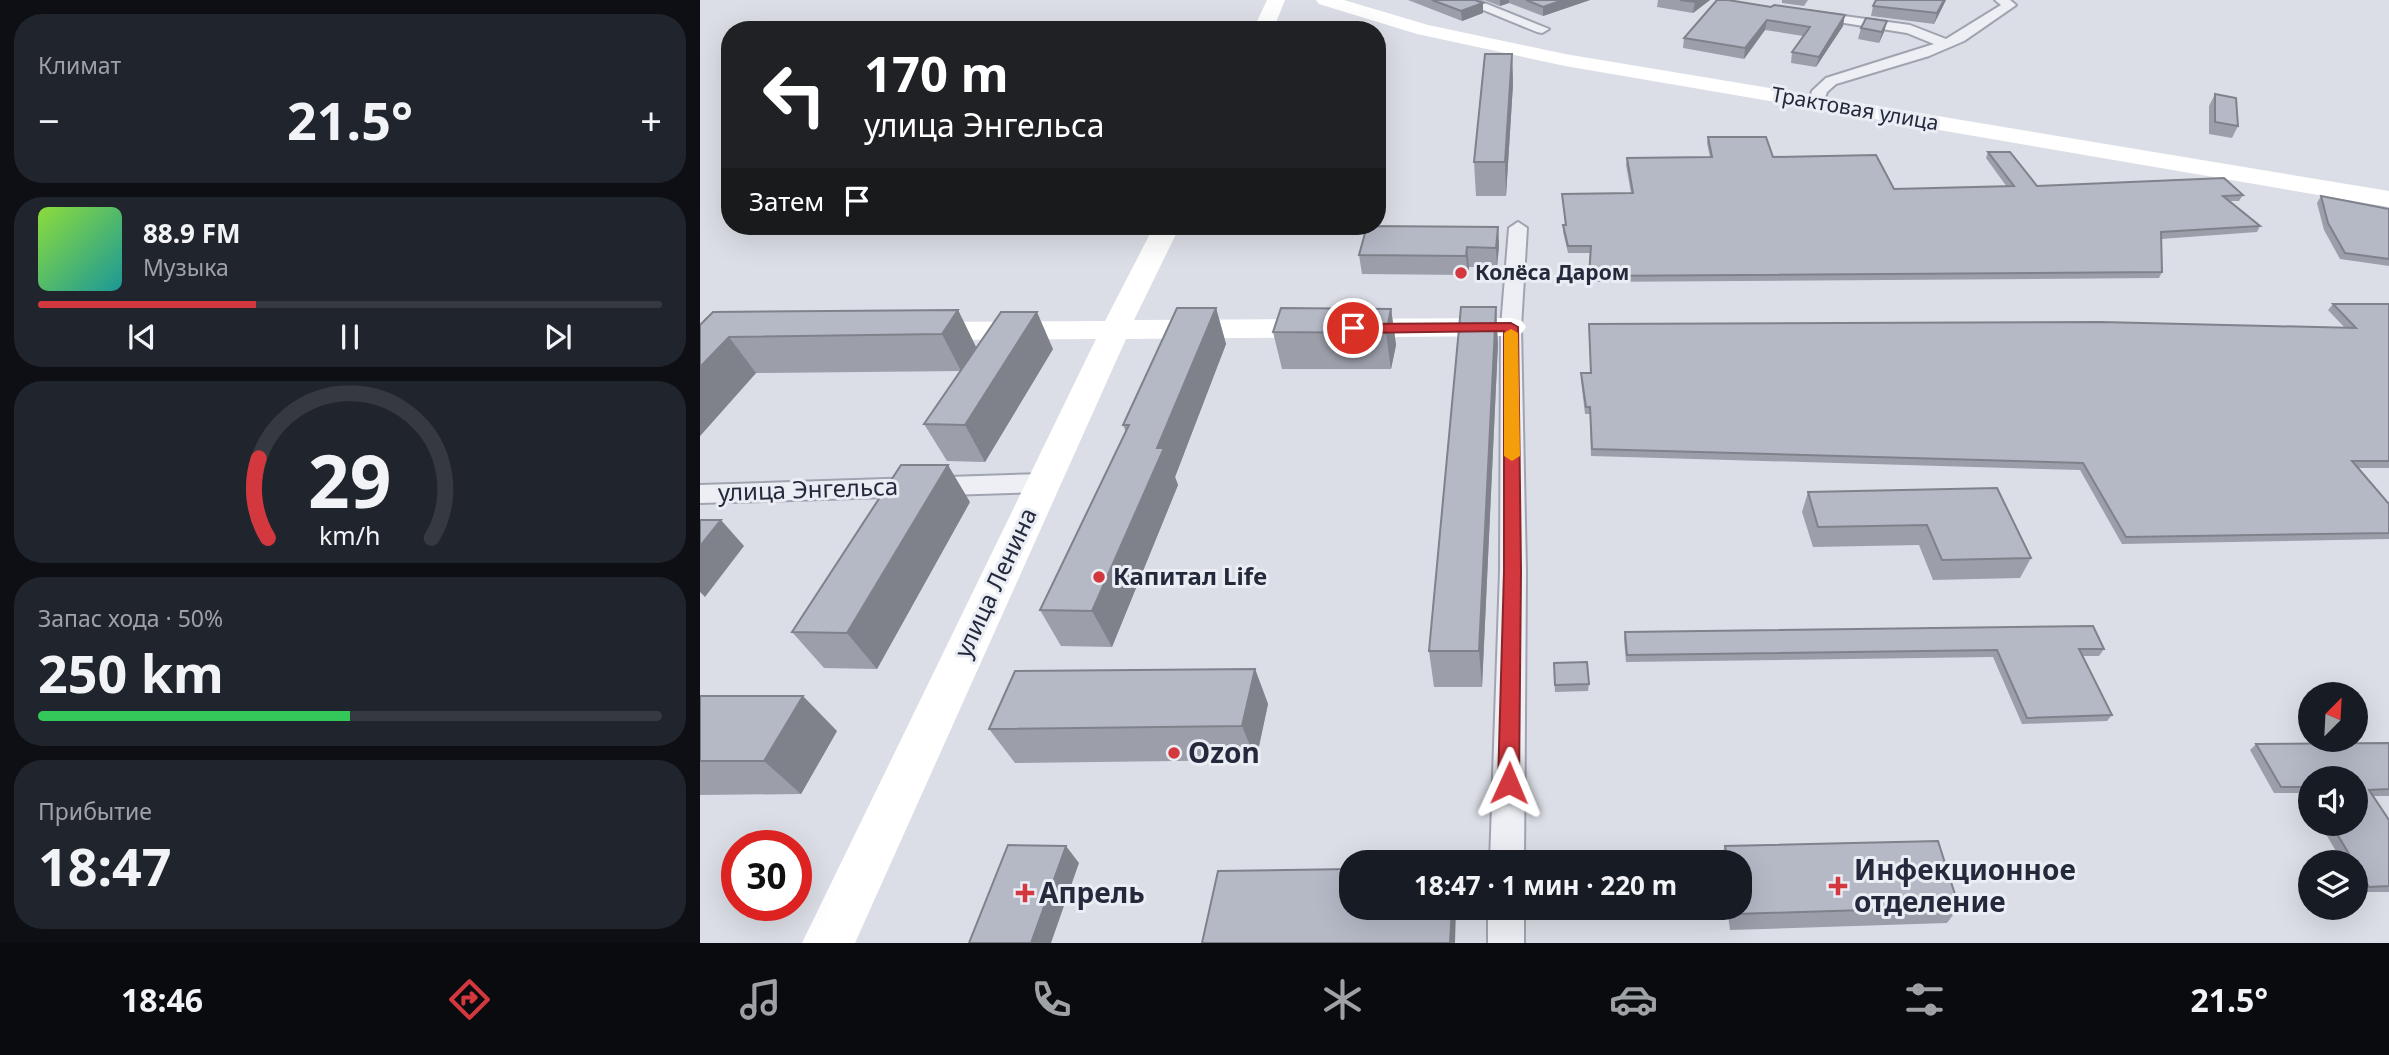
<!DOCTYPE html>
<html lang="ru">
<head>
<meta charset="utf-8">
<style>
  :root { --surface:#171b24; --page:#20242c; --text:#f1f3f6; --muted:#9ea1a6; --line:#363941; --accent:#d3383e }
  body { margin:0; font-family:"Noto Sans",sans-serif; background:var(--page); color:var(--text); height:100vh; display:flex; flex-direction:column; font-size:26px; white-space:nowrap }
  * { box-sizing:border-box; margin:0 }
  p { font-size:23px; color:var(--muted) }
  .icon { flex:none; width:38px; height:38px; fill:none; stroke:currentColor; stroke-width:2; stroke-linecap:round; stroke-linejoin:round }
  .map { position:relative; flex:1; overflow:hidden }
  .side { display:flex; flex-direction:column; gap:14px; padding:14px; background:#0d0f14; width:700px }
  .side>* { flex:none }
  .guide { position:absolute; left:21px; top:21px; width:665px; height:214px; border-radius:28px; box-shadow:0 7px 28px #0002; background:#202124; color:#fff; overflow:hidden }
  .needle { width:46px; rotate:24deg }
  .tools { position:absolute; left:1598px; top:682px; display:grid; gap:14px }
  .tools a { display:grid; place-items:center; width:70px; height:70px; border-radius:50%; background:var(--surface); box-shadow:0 7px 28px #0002; font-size:35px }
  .speed { position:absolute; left:21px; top:830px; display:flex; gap:14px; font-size:35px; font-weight:700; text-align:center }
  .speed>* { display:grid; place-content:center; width:91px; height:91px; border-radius:50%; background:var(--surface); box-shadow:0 7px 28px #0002; line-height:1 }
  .speed .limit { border:10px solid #d22; background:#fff; color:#111 }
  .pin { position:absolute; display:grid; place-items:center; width:60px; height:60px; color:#fff; margin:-30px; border:4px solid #fff; border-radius:50%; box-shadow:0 2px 7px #0007 }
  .me { position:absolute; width:77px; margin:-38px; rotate:1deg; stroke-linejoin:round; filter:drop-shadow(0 0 5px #0008) }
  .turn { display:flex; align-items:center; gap:24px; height:147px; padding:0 28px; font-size:32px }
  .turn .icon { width:91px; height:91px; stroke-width:2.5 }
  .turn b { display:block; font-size:49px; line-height:60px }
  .then { display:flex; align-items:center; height:66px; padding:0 28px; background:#0003; gap:14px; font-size:26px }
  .big { font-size:52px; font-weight:700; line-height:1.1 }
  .side .widget { flex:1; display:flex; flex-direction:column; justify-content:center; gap:10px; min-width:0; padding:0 24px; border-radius:28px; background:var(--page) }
  .side .dial { align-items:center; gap:0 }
  .dial svg { height:182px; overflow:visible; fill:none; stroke:var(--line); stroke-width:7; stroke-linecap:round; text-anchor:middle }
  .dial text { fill:var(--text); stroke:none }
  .song { display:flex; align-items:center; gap:21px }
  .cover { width:84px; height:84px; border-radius:10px; background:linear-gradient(135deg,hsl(90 70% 55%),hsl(180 70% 35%)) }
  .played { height:7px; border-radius:4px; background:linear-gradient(90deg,var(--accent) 35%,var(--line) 35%) }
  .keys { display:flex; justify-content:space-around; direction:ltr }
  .heat { display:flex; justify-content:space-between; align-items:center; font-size:38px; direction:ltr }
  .charge { height:10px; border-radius:5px; background:linear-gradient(90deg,#34c759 50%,var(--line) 0) }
  .trip { position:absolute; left:639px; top:850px; width:413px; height:70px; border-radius:28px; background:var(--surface); box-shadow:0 7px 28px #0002; font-weight:700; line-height:70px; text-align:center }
  .tabs { display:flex; height:112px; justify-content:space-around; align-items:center; background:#090b0e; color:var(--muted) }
  .tabs .icon { width:49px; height:49px }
  .tabs .active { color:var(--accent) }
  .tabs b { font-size:32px; color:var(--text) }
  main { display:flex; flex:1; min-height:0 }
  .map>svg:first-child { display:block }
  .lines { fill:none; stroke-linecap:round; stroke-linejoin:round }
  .street-casing { stroke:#a0a4b0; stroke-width:4 }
  .street { fill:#edeff4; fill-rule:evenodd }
  .secondary { fill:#fff; fill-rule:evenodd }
  .wall { fill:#9c9faa }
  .shaded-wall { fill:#7f828b }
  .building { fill:#b5b9c6; stroke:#7f828b; stroke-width:2 }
  .route { fill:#d3383e; stroke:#892428; stroke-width:2 }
  .slow { fill:#f59e0b }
  .poi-dot { fill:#d3383e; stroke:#eaedf4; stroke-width:2.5 }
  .labels { text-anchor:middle; stroke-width:6; stroke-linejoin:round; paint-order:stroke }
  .far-street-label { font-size:21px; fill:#242a3c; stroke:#eaedf4 }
  .far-poi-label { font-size:21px; font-weight:bold; fill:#242a3c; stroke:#eaedf4; text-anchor:start }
  .street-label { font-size:24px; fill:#242a3c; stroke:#eaedf4 }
  .poi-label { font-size:24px; font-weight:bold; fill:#242a3c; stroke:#eaedf4; text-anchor:start }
  .near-poi-label { font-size:28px; font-weight:bold; fill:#242a3c; stroke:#eaedf4; text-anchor:start }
</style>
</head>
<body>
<main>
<section class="side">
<div class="widget"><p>Климат</p>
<div class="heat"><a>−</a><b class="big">21.5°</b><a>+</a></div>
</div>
<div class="widget">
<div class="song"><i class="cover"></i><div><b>88.9 FM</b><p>Музыка</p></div></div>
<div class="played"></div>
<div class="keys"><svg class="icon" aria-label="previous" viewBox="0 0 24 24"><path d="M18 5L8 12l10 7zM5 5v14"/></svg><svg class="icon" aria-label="pause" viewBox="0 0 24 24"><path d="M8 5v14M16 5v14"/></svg><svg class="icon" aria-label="next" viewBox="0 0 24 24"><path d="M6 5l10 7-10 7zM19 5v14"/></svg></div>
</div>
<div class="widget dial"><svg viewBox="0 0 100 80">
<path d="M14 69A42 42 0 1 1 86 69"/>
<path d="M14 69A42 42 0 0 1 10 34" stroke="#d3383e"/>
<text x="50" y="56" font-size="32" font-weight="700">29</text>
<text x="50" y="72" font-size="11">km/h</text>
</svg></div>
<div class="widget"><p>Запас хода · 50%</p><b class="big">250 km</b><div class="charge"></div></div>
<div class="widget"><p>Прибытие</p><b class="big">18:47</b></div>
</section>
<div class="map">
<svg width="1689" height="943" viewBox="0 0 1689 943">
  <rect width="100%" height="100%" fill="#dbdee6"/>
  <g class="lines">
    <defs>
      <g id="street">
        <path d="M759 0H777L849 29 842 33 837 32Z"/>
        <path d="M1295 0H1310L1316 5 1264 41 1229 56 1136 84 1127 92 1122 106 1117 108 1109 103 1112 91 1126 78 1234 44 1207 33 1107 17V11L1210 25 1246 39 1301 5Z"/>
        <path d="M818 222 827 228 821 327 826 571 824 863H790L800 571 801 327 809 228Z"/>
        <path d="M343 474 352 477 355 483 352 489 343 492 0 503V485Z"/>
        <rect x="788" y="908" width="36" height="35"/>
      </g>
    </defs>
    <!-- street casing -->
    <use href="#street" class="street-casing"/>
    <!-- street -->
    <use href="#street" class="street"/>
    <!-- secondary -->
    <g class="secondary">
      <path d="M567 0H585L573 30H553Z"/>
      <path d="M616 0H644L728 25 865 54 1689 191V207L865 66 717 34 619 4Z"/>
      <path d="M454 226H480L434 320 811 318 822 321 826 327 822 333 811 336 426 339 155 943H102L396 339 220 340 209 337 205 331 209 325 220 322 405 321Z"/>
    </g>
  </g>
  <!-- wall -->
  <g class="wall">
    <path d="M708 0H775L783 3V13L762 21Z"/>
    <path d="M784 0H890L843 16 809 3 800 6Z"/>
    <path d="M958 0H1010L993 13 957 7Z"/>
    <path d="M1017 0 1143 26 1116 67 1091 63 1092 52 1103 36 1065 30 1044 59 983 48 984 38Z"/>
    <path d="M1082 0H1108L1104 6 1082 3Z"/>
    <path d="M1246 0 1234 24 1171 16 1173 6Z"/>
    <path d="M1187 21 1184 32 1179 43 1158 39 1161 28Z"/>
    <path d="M812 54 813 84 806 196H776L774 162Z"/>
    <path d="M1515 94 1538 126 1532 138 1509 134V106Z"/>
    <path d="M1008 137 1073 157 1194 189 1307 187 1286 158 1288 152 1337 186 1543 195 1539 201H1530L1560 226 1557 232 1461 239 1462 272 1459 278 888 282 890 253H868L863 232V225H865L862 194 931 193 926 165 927 158 1010 157 1007 143Z"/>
    <path d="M1621 196 1689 209V266L1640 259 1624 230 1617 203Z"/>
    <path d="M227 226H338L334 231 230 232Z"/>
    <rect x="588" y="226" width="32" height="2"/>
    <path d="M798 227 799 246 797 267H769L768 275 662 274 659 255Z"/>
    <path d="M1633 304H1689V468H1658L1689 504V539L1422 544 1380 470 891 456 890 414H885L881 380V373H891L889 324 1645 328 1628 310Z"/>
    <path d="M516 308 526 344 475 477 478 485 412 647 361 646 340 610 426 432 423 425Z"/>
    <path d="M691 309 696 345 691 369H582L573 332Z"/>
    <path d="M258 310 276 347 266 363 353 349 285 462 247 461 224 424 261 371 56 373 0 436V325Z"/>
    <path d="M798 343 782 687H734L729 651Z"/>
    <path d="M1297 488 1331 558 1320 578 1233 580 1219 545 1113 547 1102 512 1108 492Z"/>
    <path d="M270 502 177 669 124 668 92 632Z"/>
    <path d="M925 632 1404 649 1399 656H1382L1412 715 1407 721 1322 724 1293 657 926 662 924 639Z"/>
    <path d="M854 663 889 684 888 691 855 692Z"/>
    <path d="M555 669 568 704 556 760 315 763 289 729Z"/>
    <path d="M0 696 137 731 101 794 0 795Z"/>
    <path d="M1689 743V796H1673L1689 820V892H1661L1656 883V863H1643L1620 824H1656L1610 779V807L1601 793H1574L1550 750 1556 744Z"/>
    <path d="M1025 846 1259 907 1247 923 1030 930 1027 908H1040V863H1020Z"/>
  </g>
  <!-- shaded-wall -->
  <g class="shaded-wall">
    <path d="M800 0H809V3L800 6Z"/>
    <path d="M863 0H890L843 16V7Z"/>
    <path d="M998 0H1010L993 13 995 2Z"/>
    <path d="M1244 0H1246L1234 24 1237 13Z"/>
    <path d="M783 3V13L762 21 761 11Z"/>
    <path d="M1145 15 1143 26 1116 67 1119 57Z"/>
    <path d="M1067 20 1065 30 1044 59 1045 48Z"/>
    <path d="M1187 21 1184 32 1179 43 1182 32Z"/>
    <path d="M812 54 813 84 806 196 805 162Z"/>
    <path d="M332 226H338L334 231Z"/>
    <path d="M798 227 799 246 797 267 796 248Z"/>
    <path d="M767 247 769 267 768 275 766 256Z"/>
    <path d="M796 307 798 343 782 687 779 651Z"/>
    <path d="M516 308 526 344 475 477 478 485 412 647 392 611 457 448Z"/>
    <path d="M691 309 696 345 691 369 686 333Z"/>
    <path d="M258 310 276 347 261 371 242 334Z"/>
    <path d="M337 312 353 349 285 462 265 425Z"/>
    <path d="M29 337 56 373 0 436V367Z"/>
    <path d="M248 465 270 502 177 669 147 633Z"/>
    <path d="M21 520 44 546 5 597 0 592V546Z"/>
    <path d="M555 669 568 704 556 760 542 726Z"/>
    <path d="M103 696 137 731 101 794 64 761Z"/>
    <path d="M366 846 379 863 351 943H331Z"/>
    <path d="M752 908H756L755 943H750Z"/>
  </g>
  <!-- building -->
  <g class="building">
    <path d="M732 0H775L783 3 761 11Z"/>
    <path d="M826 0H863L843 7Z"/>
    <path d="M980 0H998L995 2Z"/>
    <path d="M1017 0H1028L1071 7 1074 5 1145 15 1119 57 1092 52 1110 27 1067 20 1045 48 984 38Z"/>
    <path d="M1176 0H1244L1237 13 1173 6Z"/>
    <path d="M1166 18 1187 21 1182 32 1161 28Z"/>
    <path d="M785 54H812L805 162H774Z"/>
    <path d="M1515 94 1536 98 1538 126 1515 122Z"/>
    <path d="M1008 137H1066L1073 157 1176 155 1194 189 1314 186 1288 152H1310L1337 186 1524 178 1543 195 1523 196 1560 226 1461 232 1462 272 889 276 891 246H868L863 225H866L862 194 933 193 927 158 1012 157Z"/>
    <path d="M1621 196 1689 209V259L1645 253 1628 223Z"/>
    <path d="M667 226 798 227 796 248 767 247 766 256 659 255Z"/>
    <path d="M1633 304H1689V461H1652L1689 504V533L1426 537 1383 463 892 449 890 407H886L881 373H891L889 324 1401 322 1656 328Z"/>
    <path d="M761 307H796L779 651H729Z"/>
    <path d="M477 308H516L457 448H464L392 611 340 610 429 425H423Z"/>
    <path d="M581 308 691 309 686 333 573 332Z"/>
    <path d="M258 310 242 334 29 337 0 367V325L13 312Z"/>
    <path d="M301 312H337L265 425 224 424Z"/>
    <path d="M201 465H248L147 633 92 632Z"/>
    <path d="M1297 488 1331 558 1242 560 1227 525 1118 527 1108 492Z"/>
    <path d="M0 520H21L0 546Z"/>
    <path d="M1393 626 1404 649H1379L1412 715 1327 718 1297 650 927 655 925 632Z"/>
    <path d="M887 662 889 684 855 685 854 663Z"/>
    <path d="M555 669 542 726 289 729 315 671Z"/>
    <path d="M0 696H103L64 761H0Z"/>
    <path d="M1689 743V789L1669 790 1689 820V886L1669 887 1631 824H1656V779H1610V789L1609 787H1581L1556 744Z"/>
    <path d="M1238 841 1259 907 1036 914 1035 908H1040V863H1028L1025 846Z"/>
    <path d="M308 845 366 846 331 943H269Z"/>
    <path d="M651 869V908H752L750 943H502L518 871Z"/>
  </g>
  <!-- route -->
  <path class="route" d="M811 323 818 327 821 571 819 783 816 790 809 793 801 790 798 783 804 571V331L653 333 646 328 653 324Z"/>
  <!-- slow -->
  <path class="slow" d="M811 329 818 333 820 456 812 461 804 456V333Z"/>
  <!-- markers -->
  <g class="poi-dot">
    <circle cx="761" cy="273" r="7"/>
    <circle cx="399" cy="577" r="7"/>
    <circle cx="474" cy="753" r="7"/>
    <path d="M1134.5 875.5h7v7h7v7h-7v7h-7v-7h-7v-7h7z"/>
    <path d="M321.5 882.5h7v7h7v7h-7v7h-7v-7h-7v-7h7z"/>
  </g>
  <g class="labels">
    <!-- far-street labels -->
    <g class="far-street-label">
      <text transform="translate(1155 109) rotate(10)" y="7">Трактовая улица</text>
    </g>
    <!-- far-poi labels -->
    <g class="far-poi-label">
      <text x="775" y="280">Колёса Даром</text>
    </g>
    <!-- street labels -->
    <g class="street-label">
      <text transform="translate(108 490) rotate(-2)" y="8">улица Энгельса</text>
      <text transform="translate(296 583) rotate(-65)" y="8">улица Ленина</text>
    </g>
    <!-- poi labels -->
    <g class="poi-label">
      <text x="413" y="585">Капитал Life</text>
    </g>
    <!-- near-poi labels -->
    <g class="near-poi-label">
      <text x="488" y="763">Ozon</text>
      <text x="1154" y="880">Инфекционное<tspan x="1154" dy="32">отделение</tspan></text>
      <text x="339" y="903">Апрель</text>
    </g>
  </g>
</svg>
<div class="tools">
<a><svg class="needle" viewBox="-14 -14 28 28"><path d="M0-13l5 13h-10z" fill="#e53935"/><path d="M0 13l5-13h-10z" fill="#9ea1a6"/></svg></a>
<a><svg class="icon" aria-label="sound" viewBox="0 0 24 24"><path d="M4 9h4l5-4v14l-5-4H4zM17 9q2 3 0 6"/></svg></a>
<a><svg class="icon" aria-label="layers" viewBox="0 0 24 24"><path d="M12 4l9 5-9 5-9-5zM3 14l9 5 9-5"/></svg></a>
</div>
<div class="speed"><div class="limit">30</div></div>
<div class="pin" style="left:653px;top:328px;background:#d93025"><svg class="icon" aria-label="arrive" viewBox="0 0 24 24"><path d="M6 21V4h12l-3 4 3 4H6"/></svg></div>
<svg class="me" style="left:809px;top:783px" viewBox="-20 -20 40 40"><path d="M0-17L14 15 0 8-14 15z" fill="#d3383e" stroke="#fff" stroke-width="4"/></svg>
<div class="trip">18:47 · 1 мин · 220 m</div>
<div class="guide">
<div class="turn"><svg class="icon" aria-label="left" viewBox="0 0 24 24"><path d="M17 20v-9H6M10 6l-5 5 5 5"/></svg><div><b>170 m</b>улица Энгельса</div></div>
<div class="then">Затем<svg class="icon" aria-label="arrive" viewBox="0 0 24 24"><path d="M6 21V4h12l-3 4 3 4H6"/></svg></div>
</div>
</div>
</main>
<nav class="tabs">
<b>18:46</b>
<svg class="icon active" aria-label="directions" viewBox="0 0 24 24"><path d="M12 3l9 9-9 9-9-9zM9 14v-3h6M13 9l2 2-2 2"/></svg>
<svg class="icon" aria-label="music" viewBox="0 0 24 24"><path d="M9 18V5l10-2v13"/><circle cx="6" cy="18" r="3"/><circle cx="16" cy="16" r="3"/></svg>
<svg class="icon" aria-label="phone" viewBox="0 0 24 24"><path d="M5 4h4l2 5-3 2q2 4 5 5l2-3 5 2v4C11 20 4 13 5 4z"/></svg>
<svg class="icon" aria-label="climate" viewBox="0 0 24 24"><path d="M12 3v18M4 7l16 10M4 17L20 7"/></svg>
<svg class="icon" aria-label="car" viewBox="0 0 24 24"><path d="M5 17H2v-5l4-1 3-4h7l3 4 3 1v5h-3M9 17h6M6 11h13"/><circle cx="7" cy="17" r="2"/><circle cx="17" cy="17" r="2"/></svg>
<svg class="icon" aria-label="filters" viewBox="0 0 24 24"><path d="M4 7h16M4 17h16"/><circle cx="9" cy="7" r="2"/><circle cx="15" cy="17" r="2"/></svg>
<b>21.5°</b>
</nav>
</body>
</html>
